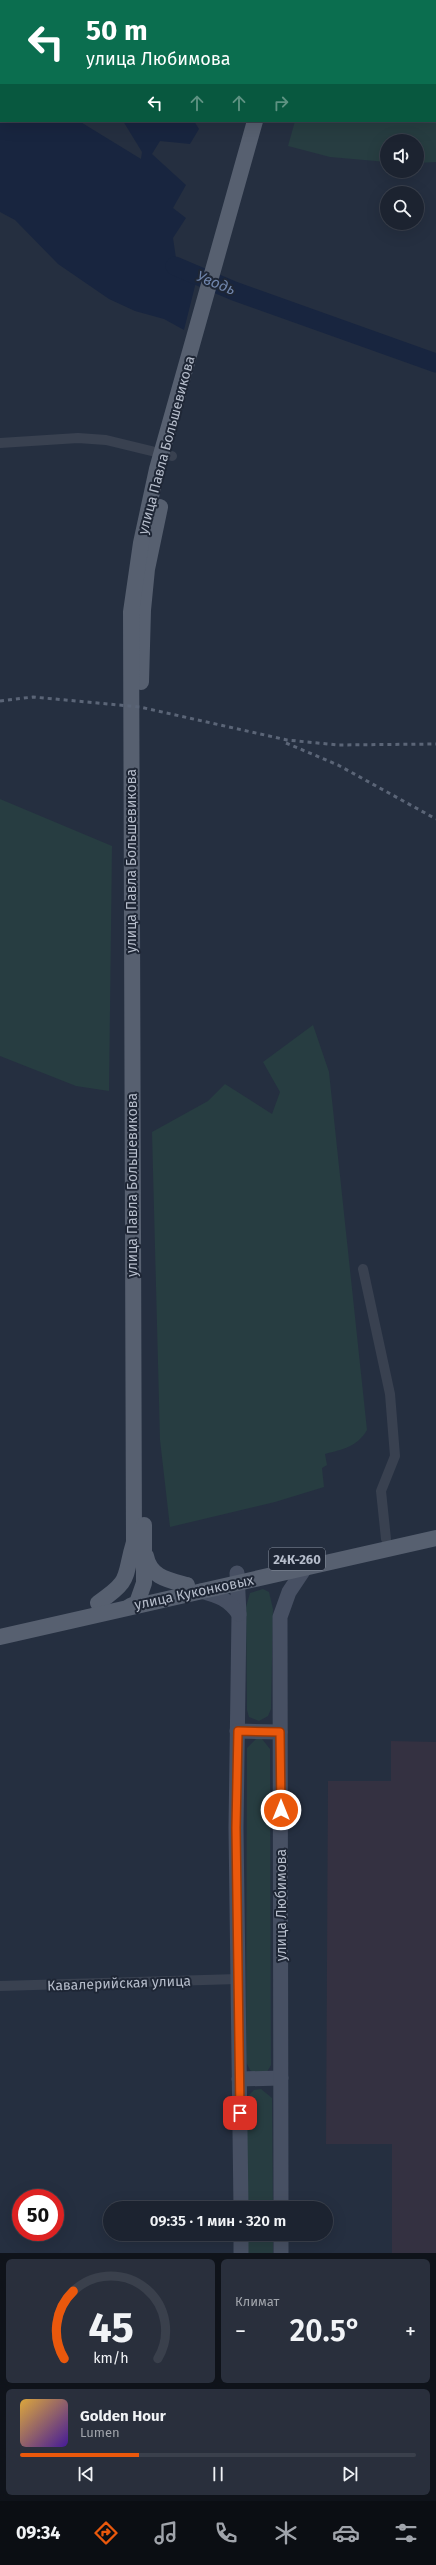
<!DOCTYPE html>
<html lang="ru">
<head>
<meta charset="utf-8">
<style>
  :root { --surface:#1c2330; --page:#292f3c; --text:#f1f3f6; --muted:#a0a4ab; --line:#3a404c; --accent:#ea580c }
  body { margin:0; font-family:"Fira Sans",sans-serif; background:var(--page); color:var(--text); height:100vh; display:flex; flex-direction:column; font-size:15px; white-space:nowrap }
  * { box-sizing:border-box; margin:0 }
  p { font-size:13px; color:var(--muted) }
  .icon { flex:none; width:22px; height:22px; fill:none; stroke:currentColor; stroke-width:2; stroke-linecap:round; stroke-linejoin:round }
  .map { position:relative; height:2253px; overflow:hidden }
  .panel { display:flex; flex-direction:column; gap:6px; padding:6px; background:#0f131a; flex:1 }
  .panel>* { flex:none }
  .hud { position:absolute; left:0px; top:0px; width:436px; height:122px; box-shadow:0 4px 16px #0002,0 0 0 1px var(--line); background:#0b6e4f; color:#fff; overflow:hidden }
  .tools { position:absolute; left:380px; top:134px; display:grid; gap:8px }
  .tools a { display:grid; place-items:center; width:44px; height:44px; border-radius:50%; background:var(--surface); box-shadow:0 4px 16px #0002,0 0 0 1px var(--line); font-size:20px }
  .speed { position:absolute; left:12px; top:2189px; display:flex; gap:8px; font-size:20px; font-weight:700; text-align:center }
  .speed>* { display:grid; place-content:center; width:52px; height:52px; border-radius:50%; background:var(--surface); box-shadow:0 4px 16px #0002,0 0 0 1px var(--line); line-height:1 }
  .speed .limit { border:6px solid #d22; background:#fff; color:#111 }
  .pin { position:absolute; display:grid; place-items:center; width:34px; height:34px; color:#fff; margin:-17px; border-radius:8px; box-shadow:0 2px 6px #0006 }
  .me { position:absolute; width:44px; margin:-22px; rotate:0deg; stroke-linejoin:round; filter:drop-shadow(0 0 3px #0008) }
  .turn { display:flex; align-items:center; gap:14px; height:84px; padding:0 20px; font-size:18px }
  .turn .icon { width:52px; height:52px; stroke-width:2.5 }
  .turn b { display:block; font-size:28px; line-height:34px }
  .lanes { display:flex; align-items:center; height:38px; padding:0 20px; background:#0003; justify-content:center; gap:20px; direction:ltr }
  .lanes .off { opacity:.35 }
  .big { font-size:30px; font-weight:600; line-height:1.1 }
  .panel .tile { flex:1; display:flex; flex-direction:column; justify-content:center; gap:6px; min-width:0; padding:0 14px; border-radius:6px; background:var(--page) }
  .panel .dial { align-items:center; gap:0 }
  .dial svg { height:104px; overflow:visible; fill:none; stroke:var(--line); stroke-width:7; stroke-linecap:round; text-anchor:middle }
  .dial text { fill:var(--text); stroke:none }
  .song { display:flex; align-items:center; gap:12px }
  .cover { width:48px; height:48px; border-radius:6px; background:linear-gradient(135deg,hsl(40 70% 55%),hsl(260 70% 35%)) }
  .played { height:4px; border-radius:2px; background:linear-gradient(90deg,var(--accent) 30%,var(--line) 30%) }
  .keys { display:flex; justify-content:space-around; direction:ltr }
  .heat { display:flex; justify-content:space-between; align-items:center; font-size:22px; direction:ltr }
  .panel .tiles { flex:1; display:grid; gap:6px; grid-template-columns:1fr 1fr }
  .tile:last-child { grid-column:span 2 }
  .trip { position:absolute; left:103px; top:2201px; width:230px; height:40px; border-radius:20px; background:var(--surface); box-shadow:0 4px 16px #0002,0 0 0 1px var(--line); font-weight:600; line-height:40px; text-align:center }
  .tabs { display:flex; height:64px; justify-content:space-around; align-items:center; background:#0b0e13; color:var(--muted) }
  .tabs .icon { width:28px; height:28px }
  .tabs .selected { color:var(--accent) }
  .tabs b { font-size:18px; color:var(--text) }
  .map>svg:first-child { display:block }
  .medical { fill:#343141 }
  .green { fill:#273d41 }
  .water { fill:#18253f }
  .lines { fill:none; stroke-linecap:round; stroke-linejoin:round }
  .river { stroke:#18253f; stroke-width:19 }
  .street { stroke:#394150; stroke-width:10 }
  .secondary { stroke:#475063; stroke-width:15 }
  .primary { stroke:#576070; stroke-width:16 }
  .rail { stroke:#5b6577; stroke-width:3; stroke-dasharray:4 4; stroke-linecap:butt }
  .route-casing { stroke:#983908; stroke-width:10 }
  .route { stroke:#ea580c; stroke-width:7 }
  .labels { text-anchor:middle; stroke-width:4; stroke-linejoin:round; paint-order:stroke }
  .shield { fill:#1e2635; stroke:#88909e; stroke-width:1 }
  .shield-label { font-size:13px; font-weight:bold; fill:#b6bdcb }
  .street-label { font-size:14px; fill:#b6bdcb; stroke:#1e2635 }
  .water-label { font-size:15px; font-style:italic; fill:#6f84aa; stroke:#1e2635 }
</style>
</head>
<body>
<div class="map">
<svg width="436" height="2253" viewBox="0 0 436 2253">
  <rect width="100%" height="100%" fill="#252f40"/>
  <!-- medical -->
  <path class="medical" d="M391 1741 436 1742V2253H392V2144H326L328 1781H391Z"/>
  <!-- green -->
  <g class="green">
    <path d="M328 0H436V162L417 163V141H387V162L330 157 288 146 295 121H435V1Z"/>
    <path d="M0 799 112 846 109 1091 76 1086 0 1056Z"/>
    <path d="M313 1025 329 1072 367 1430C357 1447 343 1449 325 1454L327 1465 322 1468 324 1487 275 1502 170 1527 160 1440 152 1132 208 1101 225 1084 272 1114 280 1092 263 1062Z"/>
    <path d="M263 1589 269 1592 273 1609 271 1709 268 1716 259 1721 249 1717 247 1710 246 1607 250 1593Z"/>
    <path d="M256 1739H262L270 1749 271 2065 267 2072 256 2074 250 2070 246 2062 247 1748Z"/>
    <path d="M261 2089 272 2098 273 2208H247L246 2098 254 2090Z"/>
    <rect x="248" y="2234" width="25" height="19"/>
  </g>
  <!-- water -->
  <path class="water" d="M0 0 35 1H1V121H79L141 159 142 152 123 121H194L199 129 190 144 160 141 152 154 186 185 173 208 186 218 173 238 176 258 199 270 184 330 164 319 135 311 109 299 58 264 15 220 0 212Z"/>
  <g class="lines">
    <!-- river -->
    <path class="river" d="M175 266 234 291 436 363"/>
    <!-- street -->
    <g class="street">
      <path d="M0 443 78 438 106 440 172 456"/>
      <path d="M363 1269 390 1394 395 1456 381 1491 386 1539"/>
      <path d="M0 1986 238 1979"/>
    </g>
    <!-- secondary -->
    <g class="secondary">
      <path d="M237 1573 239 1614 236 1828 241 2208"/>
      <path d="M201 1591C219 1596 228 1599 239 1614"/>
      <path d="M237 1731 280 1732"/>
      <path d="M239 2079 281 2078"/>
      <path d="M281 2208 280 1617 289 1592 305 1568"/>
      <path d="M241 2234V2253"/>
      <path d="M281 2253V2234"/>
    </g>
    <!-- primary -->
    <g class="primary">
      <path d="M290 1V0"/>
      <path d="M302 1V0"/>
      <path d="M141 682 143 610 147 569 160 507"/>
      <path d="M146 1556C150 1577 168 1580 187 1585"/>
      <path d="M98 1603C133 1579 123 1578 134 1542L131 612 141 543 157 469 255 121"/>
      <path d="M130 1606 137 1603 144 1583V1525"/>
      <path d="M0 1637 436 1538"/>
    </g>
    <!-- rail -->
    <g class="rail">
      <path d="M0 701 33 697 140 707 287 740 338 745 436 744"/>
      <path d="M286 743 338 765 436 819"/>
    </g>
  </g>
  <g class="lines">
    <defs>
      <path id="route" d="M240 2113 236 1828 238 1731 280 1732 281 1810"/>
    </defs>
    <!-- route casing -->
    <use href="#route" class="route-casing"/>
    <!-- route -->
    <use href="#route" class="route"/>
  </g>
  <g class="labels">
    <!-- shield labels -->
    <rect class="shield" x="269" y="1548" width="56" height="22" rx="3"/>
    <g class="shield-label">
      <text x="297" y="1564">24К-260</text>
    </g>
    <!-- street labels -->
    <g class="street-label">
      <text transform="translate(166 445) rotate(-75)" y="5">улица Павла Большевикова</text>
      <text transform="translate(131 861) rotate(-90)" y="5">улица Павла Большевикова</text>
      <text transform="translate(132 1185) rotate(-90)" y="5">улица Павла Большевикова</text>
      <text transform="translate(194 1592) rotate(-12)" y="5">улица Куконковых</text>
      <text transform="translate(281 1905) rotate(-90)" y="5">улица Любимова</text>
      <text transform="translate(119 1983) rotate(-2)" y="5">Кавалерийская улица</text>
    </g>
    <!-- water labels -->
    <g class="water-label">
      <text transform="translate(216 283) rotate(22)" y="5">Уводь</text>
    </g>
  </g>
</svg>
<div class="tools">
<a><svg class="icon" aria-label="sound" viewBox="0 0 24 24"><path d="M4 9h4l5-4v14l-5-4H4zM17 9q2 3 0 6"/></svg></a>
<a><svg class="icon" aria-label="search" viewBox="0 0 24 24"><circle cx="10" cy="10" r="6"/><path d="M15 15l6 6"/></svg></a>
</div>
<div class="speed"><div class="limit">50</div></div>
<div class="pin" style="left:240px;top:2113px;background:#d93025"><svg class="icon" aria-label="arrive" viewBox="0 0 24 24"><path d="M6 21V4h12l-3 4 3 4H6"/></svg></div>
<svg class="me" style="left:281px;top:1810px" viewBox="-20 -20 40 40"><circle r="17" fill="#ea580c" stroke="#fff" stroke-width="3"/><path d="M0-11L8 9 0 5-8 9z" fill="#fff"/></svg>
<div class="trip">09:35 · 1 мин · 320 m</div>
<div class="hud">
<div class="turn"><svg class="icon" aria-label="left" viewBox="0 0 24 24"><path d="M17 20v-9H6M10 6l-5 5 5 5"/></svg><div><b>50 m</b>улица Любимова</div></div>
<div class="lanes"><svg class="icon" aria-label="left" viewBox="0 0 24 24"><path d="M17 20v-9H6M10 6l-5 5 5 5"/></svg><svg class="icon off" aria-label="ahead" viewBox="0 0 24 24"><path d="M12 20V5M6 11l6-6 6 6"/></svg><svg class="icon off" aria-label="ahead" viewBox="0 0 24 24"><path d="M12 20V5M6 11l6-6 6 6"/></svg><svg class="icon off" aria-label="right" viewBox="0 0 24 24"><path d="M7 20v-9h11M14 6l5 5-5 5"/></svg></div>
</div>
</div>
<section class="panel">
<div class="tiles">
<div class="tile dial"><svg viewBox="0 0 100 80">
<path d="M14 69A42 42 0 1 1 86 69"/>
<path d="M14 69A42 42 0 0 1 21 17" stroke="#ea580c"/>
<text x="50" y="56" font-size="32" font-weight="700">45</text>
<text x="50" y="72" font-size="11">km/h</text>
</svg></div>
<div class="tile"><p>Климат</p>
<div class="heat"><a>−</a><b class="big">20.5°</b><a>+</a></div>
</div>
<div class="tile">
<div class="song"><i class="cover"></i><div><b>Golden Hour</b><p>Lumen</p></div></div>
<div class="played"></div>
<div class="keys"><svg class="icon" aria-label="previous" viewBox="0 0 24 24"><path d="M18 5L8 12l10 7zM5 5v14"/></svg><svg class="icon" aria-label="pause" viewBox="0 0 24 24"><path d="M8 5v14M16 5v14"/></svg><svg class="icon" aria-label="next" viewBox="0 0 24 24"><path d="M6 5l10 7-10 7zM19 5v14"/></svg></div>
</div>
</div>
</section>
<nav class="tabs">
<b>09:34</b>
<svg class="icon selected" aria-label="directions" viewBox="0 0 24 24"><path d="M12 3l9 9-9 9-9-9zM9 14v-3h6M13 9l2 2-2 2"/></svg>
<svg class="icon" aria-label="music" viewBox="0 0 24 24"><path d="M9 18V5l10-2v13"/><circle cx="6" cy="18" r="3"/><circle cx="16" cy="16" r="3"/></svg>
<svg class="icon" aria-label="phone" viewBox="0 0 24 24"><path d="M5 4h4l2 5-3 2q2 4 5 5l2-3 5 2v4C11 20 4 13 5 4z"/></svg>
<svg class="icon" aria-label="climate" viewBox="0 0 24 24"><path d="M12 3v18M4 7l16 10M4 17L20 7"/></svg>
<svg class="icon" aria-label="car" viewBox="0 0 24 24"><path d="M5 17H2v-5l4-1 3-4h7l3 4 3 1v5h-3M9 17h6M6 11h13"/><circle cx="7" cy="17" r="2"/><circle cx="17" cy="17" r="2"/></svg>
<svg class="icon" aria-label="filters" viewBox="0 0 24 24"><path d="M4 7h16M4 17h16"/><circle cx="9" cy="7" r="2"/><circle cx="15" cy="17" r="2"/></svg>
</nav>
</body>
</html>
